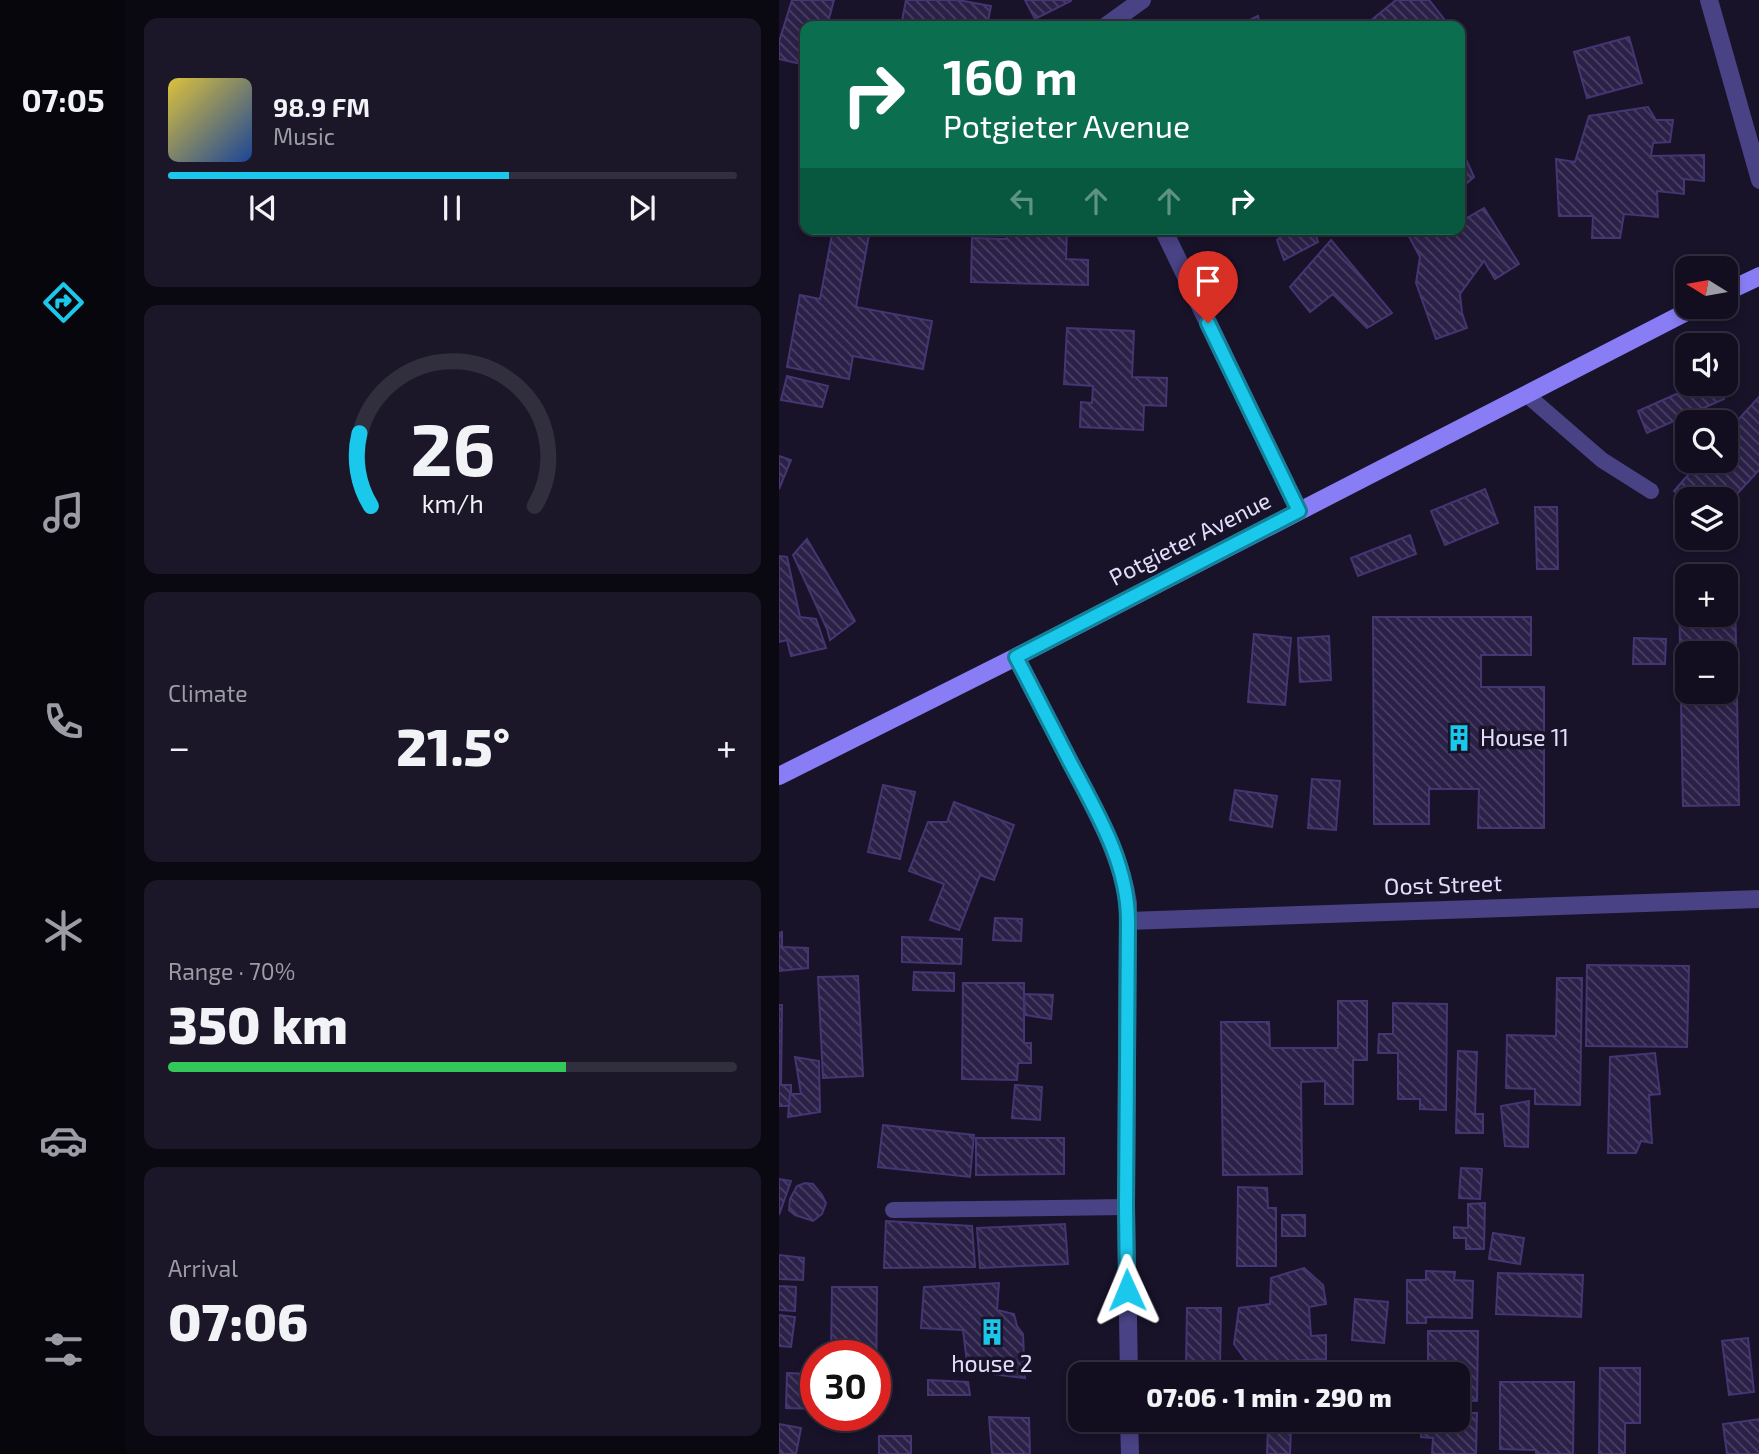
<!DOCTYPE html>
<html lang="en">
<head>
<meta charset="utf-8">
<style>
  :root { --surface:#120e1f; --page:#1b1728; --text:#f1f3f6; --muted:#9c9ca4; --line:#312e3d; --accent:#1ac8ec }
  body { margin:0; font-family:"Exo 2",sans-serif; background:var(--page); color:var(--text); height:100vh; display:flex; flex-direction:column; font-size:26px; white-space:nowrap }
  * { box-sizing:border-box; margin:0 }
  p { font-size:23px; color:var(--muted) }
  .icon { flex:none; width:38px; height:38px; fill:none; stroke:currentColor; stroke-width:2; stroke-linecap:round; stroke-linejoin:round }
  .map { position:relative; flex:1; overflow:hidden }
  .details { display:flex; flex-direction:column; gap:18px; padding:18px; background:#0a0811; width:653px }
  .details>* { flex:none }
  .guide { position:absolute; left:21px; top:21px; width:665px; height:214px; border-radius:14px; box-shadow:0 4px 10px #0003,0 0 0 2px var(--line); background:#0b6e4f; color:#fff; overflow:hidden }
  .needle { width:46px; rotate:281deg }
  .fabs { position:absolute; left:896px; top:256px; display:grid; gap:14px }
  .fabs a { display:grid; place-items:center; width:63px; height:63px; border-radius:14px; background:var(--surface); box-shadow:0 4px 10px #0003,0 0 0 2px var(--line); font-size:35px }
  .speed { position:absolute; left:21px; top:1340px; display:flex; gap:14px; font-size:35px; font-weight:700; text-align:center }
  .speed>* { display:grid; place-content:center; width:91px; height:91px; border-radius:50%; background:var(--surface); box-shadow:0 4px 10px #0003,0 0 0 2px var(--line); line-height:1 }
  .speed .limit { border:10px solid #d22; background:#fff; color:#111 }
  .pin { position:absolute; display:grid; place-items:center; width:60px; height:60px; color:#fff; margin:-72px -30px; border-radius:50% 50% 50% 0; rotate:-45deg; box-shadow:0 0 7px #0007 }
  .pin .icon { rotate:45deg }
  .me { position:absolute; width:77px; margin:-38px; rotate:359deg; stroke-linejoin:round; filter:drop-shadow(0 0 5px #0008) }
  .turn { display:flex; align-items:center; gap:24px; height:147px; padding:0 28px; font-size:32px }
  .turn .icon { width:91px; height:91px; stroke-width:2.5 }
  .turn b { display:block; font-size:49px; line-height:60px }
  .lanes { display:flex; align-items:center; height:66px; padding:0 28px; background:#0003; justify-content:center; gap:35px; direction:ltr }
  .lanes .off { opacity:.35 }
  .big { font-size:52px; font-weight:800; line-height:1.1 }
  .details .tile { flex:1; display:flex; flex-direction:column; justify-content:center; gap:10px; min-width:0; padding:0 24px; border-radius:14px; background:var(--page) }
  .details .dial { align-items:center; gap:0 }
  .dial svg { height:182px; overflow:visible; fill:none; stroke:var(--line); stroke-width:7; stroke-linecap:round; text-anchor:middle }
  .dial text { fill:var(--text); stroke:none }
  .song { display:flex; align-items:center; gap:21px }
  .cover { width:84px; height:84px; border-radius:10px; background:linear-gradient(135deg,hsl(50 70% 55%),hsl(220 70% 35%)) }
  .played { height:7px; border-radius:4px; background:linear-gradient(90deg,var(--accent) 60%,var(--line) 60%) }
  .keys { display:flex; justify-content:space-around; direction:ltr }
  .heat { display:flex; justify-content:space-between; align-items:center; font-size:38px; direction:ltr }
  .charge { height:10px; border-radius:5px; background:linear-gradient(90deg,#34c759 70%,var(--line) 0) }
  .trip { position:absolute; left:289px; top:1362px; width:402px; height:70px; border-radius:14px; background:var(--surface); box-shadow:0 4px 10px #0003,0 0 0 2px var(--line); font-weight:800; line-height:70px; text-align:center }
  main { display:flex; flex:1; min-height:0 }
  .tab-bar { display:flex; flex-direction:column; width:126px; justify-content:space-around; align-items:center; background:#07060c; color:var(--muted) }
  .tab-bar .icon { width:49px; height:49px }
  .tab-bar .active { color:var(--accent) }
  .tab-bar b { font-size:32px; color:var(--text) }
  .map>svg:first-child { display:block }
  .building { fill:url(#building-back-hatch); stroke:#453572; stroke-width:2; fill-rule:evenodd }
  .lines { fill:none; stroke-linecap:round; stroke-linejoin:round }
  .lane { stroke:#494284; stroke-width:16 }
  .street { stroke:#494284; stroke-width:18 }
  .secondary { stroke:#887df4; stroke-width:18 }
  .route-casing { stroke:#118299; stroke-width:18 }
  .route { stroke:#1ac8ec; stroke-width:12 }
  .labels { text-anchor:middle; stroke-width:7; stroke-linejoin:round; paint-order:stroke }
  .street-label { font-size:23px; fill:#e3defc; stroke:#181329 }
  .poi-label { font-size:23px; fill:#e3defc; stroke:#181329; text-anchor:start }
</style>
</head>
<body>
<main>
<nav class="tab-bar">
<b>07:05</b>
<svg class="icon active" aria-label="directions" viewBox="0 0 24 24"><path d="M12 3l9 9-9 9-9-9zM9 14v-3h6M13 9l2 2-2 2"/></svg>
<svg class="icon" aria-label="music" viewBox="0 0 24 24"><path d="M9 18V5l10-2v13"/><circle cx="6" cy="18" r="3"/><circle cx="16" cy="16" r="3"/></svg>
<svg class="icon" aria-label="phone" viewBox="0 0 24 24"><path d="M5 4h4l2 5-3 2q2 4 5 5l2-3 5 2v4C11 20 4 13 5 4z"/></svg>
<svg class="icon" aria-label="climate" viewBox="0 0 24 24"><path d="M12 3v18M4 7l16 10M4 17L20 7"/></svg>
<svg class="icon" aria-label="car" viewBox="0 0 24 24"><path d="M5 17H2v-5l4-1 3-4h7l3 4 3 1v5h-3M9 17h6M6 11h13"/><circle cx="7" cy="17" r="2"/><circle cx="17" cy="17" r="2"/></svg>
<svg class="icon" aria-label="filters" viewBox="0 0 24 24"><path d="M4 7h16M4 17h16"/><circle cx="9" cy="7" r="2"/><circle cx="15" cy="17" r="2"/></svg>
</nav>
<section class="details">
<div class="tile">
<div class="song"><i class="cover"></i><div><b>98.9 FM</b><p>Music</p></div></div>
<div class="played"></div>
<div class="keys"><svg class="icon" aria-label="previous" viewBox="0 0 24 24"><path d="M18 5L8 12l10 7zM5 5v14"/></svg><svg class="icon" aria-label="pause" viewBox="0 0 24 24"><path d="M8 5v14M16 5v14"/></svg><svg class="icon" aria-label="next" viewBox="0 0 24 24"><path d="M6 5l10 7-10 7zM19 5v14"/></svg></div>
</div>
<div class="tile dial"><svg viewBox="0 0 100 80">
<path d="M14 69A42 42 0 1 1 86 69"/>
<path d="M14 69A42 42 0 0 1 9 37" stroke="#1ac8ec"/>
<text x="50" y="56" font-size="32" font-weight="700">26</text>
<text x="50" y="72" font-size="11">km/h</text>
</svg></div>
<div class="tile"><p>Climate</p>
<div class="heat"><a>−</a><b class="big">21.5°</b><a>+</a></div>
</div>
<div class="tile"><p>Range · 70%</p><b class="big">350 km</b><div class="charge"></div></div>
<div class="tile"><p>Arrival</p><b class="big">07:06</b></div>
</section>
<div class="map">
<svg width="981" height="1454" viewBox="0 0 981 1454">
  <defs>
    <pattern id="building-back-hatch" width="6" height="6" patternUnits="userSpaceOnUse" patternTransform="scale(1.75)"><rect width="6" height="6" fill="#2b2148"/><path d="M-1 5l2 2M0 0l6 6M5-1l2 2" fill="none" stroke="#4a4163"/></pattern>
  </defs>
  <rect width="100%" height="100%" fill="#181329"/>
  <!-- building -->
  <g class="building">
    <path d="M13 0H55L48 26H26V65L0 59V42Z"/>
    <path d="M127 0H179L212 6 208 26H122Z"/>
    <path d="M246 0H292V1L256 19Z"/>
    <path d="M617 0H650L669 24 666 26H585Z"/>
    <path d="M479 16 481 26H458Z"/>
    <path d="M850 37 863 83 808 98 795 52Z"/>
    <path d="M869 107 877 120H894L891 142 874 143 872 156 925 155V181L905 179V194L878 191 879 217 845 214 841 238H813L814 216H780L777 159 796 162 810 116Z"/>
    <path d="M681 146 695 177 681 189Z"/>
    <path d="M705 208 740 264 716 279 705 261 681 294 683 313 688 328 657 339 637 283 641 257 626 229H654L655 232 660 229H681V222Z"/>
    <path d="M54 229H91L77 307 153 321 144 369 74 356 70 379 8 367 21 295 41 299Z"/>
    <path d="M228 229H288L287 259 309 260V285L192 282 193 238 227 239Z"/>
    <path d="M511 229H535L539 242 505 260 498 240Z"/>
    <path d="M552 240 613 313 588 328 554 294 531 312 511 287Z"/>
    <path d="M288 328 355 331 353 377 388 378 387 406 365 405 364 430 301 427 302 402 313 403 314 386 285 384Z"/>
    <path d="M8 376 49 386 43 407 2 400Z"/>
    <path d="M922 383H938L945 399 868 433 859 411Z"/>
    <path d="M981 396V469L947 506V499H908V503L895 491 922 460H947V433Z"/>
    <path d="M0 456 12 460 0 489Z"/>
    <path d="M706 489 719 523 666 545 652 511Z"/>
    <path d="M756 507H778L779 569H758Z"/>
    <path d="M631 535 637 554 579 576 572 558Z"/>
    <path d="M28 539 76 621 51 640 48 629 14 555Z"/>
    <path d="M0 556 8 557 21 617 37 619 47 648 12 656 8 640 0 642Z"/>
    <path d="M947 593H956L960 805 904 806 900 594H908V614H947ZM908 653H947V691H908Z"/>
    <path d="M594 617H752V655H702V687H765V828H699L700 789H650V824H595Z"/>
    <path d="M475 634 512 638 506 705 469 702Z"/>
    <path d="M550 636 552 680 521 682 519 638Z"/>
    <path d="M855 638 887 639 886 664H854Z"/>
    <path d="M533 779 561 781 557 830 529 828Z"/>
    <path d="M104 785 136 792 121 859 89 852Z"/>
    <path d="M456 790 498 796 493 827 451 820Z"/>
    <path d="M175 802 235 825 215 880 201 875 180 930 151 920 165 884 130 871 149 822H168Z"/>
    <path d="M216 918 243 919 242 941 214 940Z"/>
    <path d="M3 932V947L29 948V968L0 971V933Z"/>
    <path d="M123 937 183 939 182 964 123 962Z"/>
    <path d="M808 965 910 966 908 1047 807 1046Z"/>
    <path d="M135 972 175 973V991L134 990Z"/>
    <path d="M79 976 84 1076 44 1078 39 977Z"/>
    <path d="M778 978H803L801 1105 756 1104V1089L727 1088 728 1035 777 1036Z"/>
    <path d="M184 983H245V1043H252V1063H239L238 1080 183 1079Z"/>
    <path d="M245 994 274 995 272 1019 246 1015Z"/>
    <path d="M559 1001H588V1060H574V1104H546V1081L522 1082 523 1174 444 1175 442 1022H490L491 1048H559Z"/>
    <path d="M614 1003 668 1004 667 1110 641 1109V1099H619V1053H599L600 1034H614Z"/>
    <path d="M0 1005H3L2 1085H12V1106H0Z"/>
    <path d="M679 1051 698 1052 696 1114H704V1133H677Z"/>
    <path d="M876 1053 881 1094 870 1095 873 1143 862 1141 857 1153H829L831 1057Z"/>
    <path d="M16 1057 40 1061 41 1112 9 1117 11 1094H22Z"/>
    <path d="M236 1085 263 1087 261 1120 233 1118Z"/>
    <path d="M750 1101 749 1147 726 1146 722 1106Z"/>
    <path d="M104 1125 195 1135 191 1177 99 1167Z"/>
    <path d="M197 1138H285V1174L197 1175Z"/>
    <path d="M682 1168 703 1169 701 1199 680 1198Z"/>
    <path d="M0 1179 12 1181 0 1215Z"/>
    <path d="M26 1183 34 1184 43 1195 47 1203 43 1214 34 1221 16 1215 10 1210 11 1199 18 1186Z"/>
    <path d="M459 1187 488 1188 489 1208H497V1266H458Z"/>
    <path d="M706 1203 705 1249H687V1238H675V1227L689 1228V1204Z"/>
    <rect x="503" y="1215" width="23" height="21"/>
    <path d="M107 1221 193 1226 196 1267 105 1268Z"/>
    <path d="M286 1224 289 1264 201 1268 198 1228Z"/>
    <path d="M714 1233 745 1238 741 1264 710 1259Z"/>
    <path d="M0 1255 25 1258 24 1280 0 1279Z"/>
    <path d="M525 1268 544 1285 547 1304 530 1307 532 1336 547 1335V1359L469 1363 455 1344 460 1308 491 1304 492 1278Z"/>
    <path d="M647 1271 676 1272 675 1280 694 1281 693 1318 647 1317V1323H628V1280H647Z"/>
    <path d="M719 1273 804 1275 802 1317 717 1314Z"/>
    <path d="M220 1283 218 1310 235 1314 238 1326 244 1334 246 1378 189 1371 184 1330 142 1328 145 1287Z"/>
    <path d="M0 1286 17 1287 16 1311 0 1310Z"/>
    <path d="M53 1287H98L97 1402H96V1356H52Z"/>
    <path d="M576 1299 609 1302 605 1343 573 1340Z"/>
    <path d="M408 1308H442L441 1366H407Z"/>
    <path d="M0 1315 16 1317 12 1347 0 1346Z"/>
    <path d="M649 1331H699L698 1401 679 1400V1374H649Z"/>
    <path d="M969 1338 975 1392 950 1395 943 1341Z"/>
    <path d="M821 1368H861V1423H846V1454H820Z"/>
    <path d="M8 1373 37 1374V1409L7 1408Z"/>
    <path d="M149 1380 189 1382 191 1395H149Z"/>
    <path d="M721 1382H795L794 1454H757V1450L721 1449Z"/>
    <path d="M679 1413H698L697 1454H653L654 1438 642 1437 643 1419H679Z"/>
    <path d="M210 1417 250 1418 251 1454H213Z"/>
    <path d="M981 1419V1454H948L944 1424Z"/>
    <path d="M0 1424 22 1428 17 1454H0Z"/>
    <path d="M489 1426 512 1427 511 1454H488Z"/>
    <rect x="100" y="1436" width="32" height="18"/>
  </g>
  <g class="lines">
    <!-- lane -->
    <g class="lane">
      <path d="M748 395 823 460 872 491"/>
      <path d="M114 1210 347 1207"/>
    </g>
    <!-- street -->
    <g class="street">
      <path d="M930 0 981 180"/>
      <path d="M327 26 363 0"/>
      <path d="M384 229 520 511"/>
      <path d="M237 657C257 695 277 734 297 773 318 814 342 856 349 903L347 1207 350 1374"/>
      <path d="M349 921 981 899"/>
      <path d="M350 1419 351 1454"/>
    </g>
    <!-- secondary -->
    <g class="secondary">
      <path d="M947 292 981 276"/>
      <path d="M0 776 237 657 919 306"/>
    </g>
  </g>
  <g class="lines">
    <defs>
      <path id="route" d="M348 1290 347 1207 349 921C349 863 317 811 291 762 273 727 255 692 237 657L520 511 429 323"/>
    </defs>
    <!-- route casing -->
    <use href="#route" class="route-casing"/>
    <!-- route -->
    <use href="#route" class="route"/>
  </g>
  <!-- icons -->
  <defs>
    <symbol id="building-bare" viewBox="-9 -9 18 18"><path d="M-4-6H4V6H1V3H-1V6H-4ZM-2.5-4.3h1.7v1.8h-1.7ZM.8-4.3h1.7v1.8H.8ZM-2.5-1h1.7V.8h-1.7ZM.8-1h1.7V.8H.8Z" fill="#1ac8ec" stroke="#181329" stroke-width="2.5" paint-order="stroke"/></symbol>
  </defs>
  <g fill-rule="evenodd">
    <use href="#building-bare" x="661" y="719" width="38" height="38"/>
    <use href="#building-bare" x="194" y="1313" width="38" height="38"/>
  </g>
  <g class="labels">
    <!-- street labels -->
    <g class="street-label">
      <text transform="translate(411 539) rotate(-27)" y="8">Potgieter Avenue</text>
      <text transform="translate(664 885) rotate(-2)" y="8">Oost Street</text>
    </g>
    <!-- poi labels -->
    <g class="poi-label">
      <text x="701" y="746">House 11</text>
      <text x="213" y="1372" text-anchor="middle">house 2</text>
    </g>
  </g>
</svg>
<div class="fabs">
<a><svg class="needle" viewBox="-14 -14 28 28"><path d="M0-13l5 13h-10z" fill="#e53935"/><path d="M0 13l5-13h-10z" fill="#9c9ca4"/></svg></a>
<a><svg class="icon" aria-label="sound" viewBox="0 0 24 24"><path d="M4 9h4l5-4v14l-5-4H4zM17 9q2 3 0 6"/></svg></a>
<a><svg class="icon" aria-label="search" viewBox="0 0 24 24"><circle cx="10" cy="10" r="6"/><path d="M15 15l6 6"/></svg></a>
<a><svg class="icon" aria-label="layers" viewBox="0 0 24 24"><path d="M12 4l9 5-9 5-9-5zM3 14l9 5 9-5"/></svg></a>
<a>+</a>
<a>−</a>
</div>
<div class="speed"><div class="limit">30</div></div>
<div class="pin" style="left:429px;top:323px;background:#d93025"><svg class="icon" aria-label="arrive" viewBox="0 0 24 24"><path d="M6 21V4h12l-3 4 3 4H6"/></svg></div>
<svg class="me" style="left:348px;top:1290px" viewBox="-20 -20 40 40"><path d="M0-17L14 15 0 8-14 15z" fill="#1ac8ec" stroke="#fff" stroke-width="4"/></svg>
<div class="trip">07:06 · 1 min · 290 m</div>
<div class="guide">
<div class="turn"><svg class="icon" aria-label="right" viewBox="0 0 24 24"><path d="M7 20v-9h11M14 6l5 5-5 5"/></svg><div><b>160 m</b>Potgieter Avenue</div></div>
<div class="lanes"><svg class="icon off" aria-label="left" viewBox="0 0 24 24"><path d="M17 20v-9H6M10 6l-5 5 5 5"/></svg><svg class="icon off" aria-label="ahead" viewBox="0 0 24 24"><path d="M12 20V5M6 11l6-6 6 6"/></svg><svg class="icon off" aria-label="ahead" viewBox="0 0 24 24"><path d="M12 20V5M6 11l6-6 6 6"/></svg><svg class="icon" aria-label="right" viewBox="0 0 24 24"><path d="M7 20v-9h11M14 6l5 5-5 5"/></svg></div>
</div>
</div>
</main>
</body>
</html>
